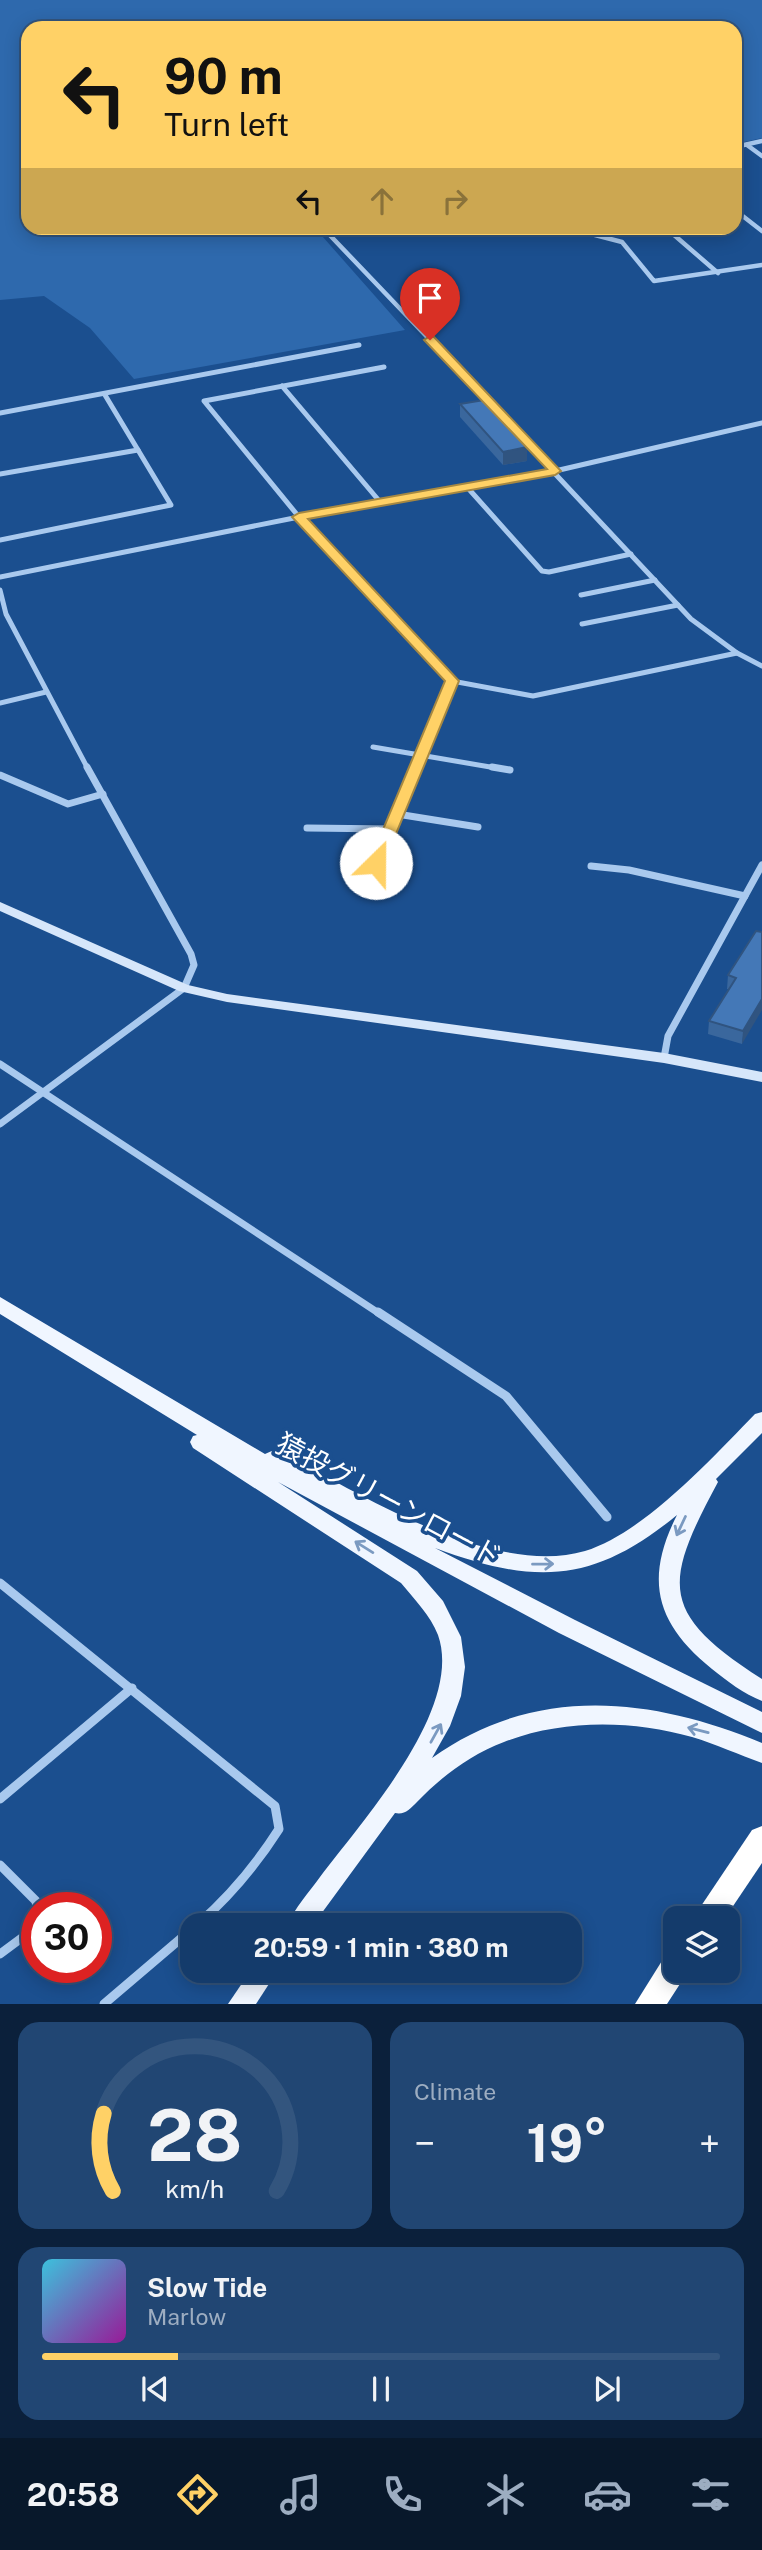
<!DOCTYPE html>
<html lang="en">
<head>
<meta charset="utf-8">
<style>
  :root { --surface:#143b6b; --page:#214673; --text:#f1f3f6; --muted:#9dadc1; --line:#33557e; --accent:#ffd166 }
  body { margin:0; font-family:"Public Sans","Noto Sans JP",sans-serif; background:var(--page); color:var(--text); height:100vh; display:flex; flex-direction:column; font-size:26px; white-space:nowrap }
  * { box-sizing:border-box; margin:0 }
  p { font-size:23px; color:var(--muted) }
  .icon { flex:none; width:38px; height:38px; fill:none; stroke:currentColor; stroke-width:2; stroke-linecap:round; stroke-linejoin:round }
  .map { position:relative; height:2004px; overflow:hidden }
  .details { display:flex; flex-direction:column; gap:18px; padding:18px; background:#0b203b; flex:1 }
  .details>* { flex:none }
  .top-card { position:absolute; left:21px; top:21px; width:721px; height:214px; border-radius:21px; box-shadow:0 4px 18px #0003,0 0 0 2px var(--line); background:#ffd166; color:#111; overflow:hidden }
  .fabs { position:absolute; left:663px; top:1906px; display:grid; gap:14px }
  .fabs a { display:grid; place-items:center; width:77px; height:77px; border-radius:14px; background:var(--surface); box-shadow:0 4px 18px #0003,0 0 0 2px var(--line); font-size:35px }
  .speed { position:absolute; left:21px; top:1892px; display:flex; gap:14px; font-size:35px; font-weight:700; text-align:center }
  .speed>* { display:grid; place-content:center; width:91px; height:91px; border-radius:50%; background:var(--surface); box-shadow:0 4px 18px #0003,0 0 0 2px var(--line); line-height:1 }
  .speed .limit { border:10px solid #d22; background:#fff; color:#111 }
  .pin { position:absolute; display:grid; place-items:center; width:60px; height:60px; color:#fff; margin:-72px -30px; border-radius:50% 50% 50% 0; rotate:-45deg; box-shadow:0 0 7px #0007 }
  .pin .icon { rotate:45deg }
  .me { position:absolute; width:77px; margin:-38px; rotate:23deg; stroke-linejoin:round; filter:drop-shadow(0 0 5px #0008) }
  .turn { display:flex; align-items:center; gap:24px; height:147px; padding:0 28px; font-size:32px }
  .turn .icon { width:91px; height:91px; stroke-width:2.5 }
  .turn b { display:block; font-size:49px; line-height:60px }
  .lanes { display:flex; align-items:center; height:66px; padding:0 28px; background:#0003; justify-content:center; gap:35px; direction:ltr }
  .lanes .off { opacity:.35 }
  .big { font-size:52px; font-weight:700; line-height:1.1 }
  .details .card { flex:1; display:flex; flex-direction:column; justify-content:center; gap:10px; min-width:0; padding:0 24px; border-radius:21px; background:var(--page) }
  .details .dial { align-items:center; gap:0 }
  .dial svg { height:182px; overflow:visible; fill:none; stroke:var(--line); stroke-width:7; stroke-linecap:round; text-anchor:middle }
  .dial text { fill:var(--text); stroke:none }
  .song { display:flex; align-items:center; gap:21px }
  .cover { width:84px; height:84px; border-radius:10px; background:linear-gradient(135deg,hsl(190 70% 55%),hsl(300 70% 35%)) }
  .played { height:7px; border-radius:4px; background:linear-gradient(90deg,var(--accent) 20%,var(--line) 20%) }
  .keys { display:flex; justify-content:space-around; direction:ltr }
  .heat { display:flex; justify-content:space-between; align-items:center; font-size:38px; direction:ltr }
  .details .tiles { flex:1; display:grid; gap:18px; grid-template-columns:1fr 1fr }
  .card:last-child { grid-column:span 2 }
  .trip { position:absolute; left:180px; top:1913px; width:402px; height:70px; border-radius:21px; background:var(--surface); box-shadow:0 4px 18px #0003,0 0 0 2px var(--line); font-weight:700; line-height:70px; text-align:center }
  .menu { display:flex; height:112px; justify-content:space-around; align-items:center; background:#08182b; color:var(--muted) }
  .menu .icon { width:49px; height:49px }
  .menu .selected { color:var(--accent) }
  .menu b { font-size:32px; color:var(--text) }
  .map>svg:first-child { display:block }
  .green { fill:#2e69ad }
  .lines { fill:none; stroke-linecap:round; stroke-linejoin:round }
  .street-far3 { stroke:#a9c9ee; stroke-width:4.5 }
  .street-far2 { stroke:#a9c9ee; stroke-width:5 }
  .street-far1 { stroke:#a9c9ee; stroke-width:7 }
  .street { stroke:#a9c9ee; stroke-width:9 }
  .secondary { fill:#d6e6fa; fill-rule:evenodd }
  .primary { fill:#f0f6ff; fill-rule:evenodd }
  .highway { fill:#fff; fill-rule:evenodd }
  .wall { fill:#3a679d }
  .shaded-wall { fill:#305480 }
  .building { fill:#4478b7; stroke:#305480; stroke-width:2 }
  .oneway { stroke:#7b9ac1 }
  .route { fill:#ffd166; stroke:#a68842; stroke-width:2 }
  .labels { text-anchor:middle; stroke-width:7; stroke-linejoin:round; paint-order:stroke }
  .near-street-label { font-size:28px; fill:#fff; stroke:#1b4f8f }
</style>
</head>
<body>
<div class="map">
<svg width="762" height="2004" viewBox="0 0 762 2004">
  <rect width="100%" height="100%" fill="#1b4f8f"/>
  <!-- green -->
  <path class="green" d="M0 0H762V138L735 144V28H28V228H315L405 330 134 379 90 328 44 296 0 300Z"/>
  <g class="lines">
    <!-- street-far3 -->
    <g class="street-far3">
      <path d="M134 22 139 28"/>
      <path d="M747 145 762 156"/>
      <path d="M735 147 762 141"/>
      <path d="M735 210 762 231"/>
      <path d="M323 228 429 339"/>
      <path d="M666 228 718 273"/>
      <path d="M595 235 622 242 654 281 762 265"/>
    </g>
    <!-- street-far2 -->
    <g class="street-far2">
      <path d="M428 338 691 619 737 653"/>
      <path d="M384 367 204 401 299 517 452 681 533 696 737 653 762 666"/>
      <path d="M282 386 381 503"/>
      <path d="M0 413 359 345"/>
      <path d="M0 474 138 450"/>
      <path d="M467 487 542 571 549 572 631 554"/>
      <path d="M0 540 171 505 105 395"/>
      <path d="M0 577 299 517 555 471 762 423"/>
      <path d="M0 590 6 614 88 769"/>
      <path d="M581 595 655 580"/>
      <path d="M582 624 678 605"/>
      <path d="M0 703 46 692"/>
      <path d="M373 747 502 769"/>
      <path d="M415 769 452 681"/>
    </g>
    <!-- street-far1 -->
    <g class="street-far1">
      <path d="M492 767 510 770"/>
      <path d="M0 775 68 804 103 794"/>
      <path d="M397 814 478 827"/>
      <path d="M307 828 391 829"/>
      <path d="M376 863 416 767"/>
      <path d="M591 866 629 870 745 896"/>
      <path d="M664 1058 668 1036 762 865"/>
      <path d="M0 1064 380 1314"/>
      <path d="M0 1124 184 988 194 965 191 954 87 767"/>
    </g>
    <!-- street -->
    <g class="street">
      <path d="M378 1312 506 1396 607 1517"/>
      <path d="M0 1583 275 1806 279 1829C256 1865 229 1897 197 1925"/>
      <path d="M0 1799 132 1688"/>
      <path d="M0 1865 36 1901 37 1908"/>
      <path d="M0 1954 31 1931 37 1915"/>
      <path d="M104 2004 192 1929"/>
    </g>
    <!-- secondary -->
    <path class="secondary" d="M0 902 188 985 227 994 664 1053 762 1072V1082L664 1063 227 1002 179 991 0 911Z"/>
    <!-- primary -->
    <g class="primary">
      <path d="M0 1297 265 1454 274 1450 281 1452C360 1494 493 1578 585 1551 644 1533 712 1458 755 1414L762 1412V1433L716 1479 718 1482C663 1584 659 1613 762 1679V1701C744 1694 727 1681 712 1669 656 1624 644 1580 677 1515 593 1584 535 1585 435 1548L575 1620 762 1712V1733L559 1633 278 1482 417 1571 443 1601 461 1637 465 1667 461 1696 450 1726 432 1758C535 1684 651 1697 762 1743V1763C739 1755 716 1744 692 1737 632 1720 563 1719 504 1742 470 1755 442 1776 417 1802 410 1809 405 1815 395 1813L313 1925H287C295 1908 309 1892 320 1877 362 1821 464 1709 438 1635 430 1615 415 1600 401 1583L193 1448 190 1442 193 1436 197 1435 0 1314Z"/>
      <path d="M251 1970H278L256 2004H228Z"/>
    </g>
    <!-- highway -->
    <g class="highway">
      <path d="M762 1826V1863L725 1918H693L752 1830Z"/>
      <path d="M676 1952V1970H689L667 2004H635L665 1956Z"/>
    </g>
  </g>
  <!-- wall -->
  <g class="wall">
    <path d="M460 404 527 447V461L503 465 460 417Z"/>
    <path d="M756 931 742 1044 708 1034 709 1021 729 989H727L728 975Z"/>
  </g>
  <!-- shaded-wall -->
  <g class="shaded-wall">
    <path d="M527 447V461L503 465V452Z"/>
    <path d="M762 999V1010L742 1044 743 1031Z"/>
  </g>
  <!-- building -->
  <g class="building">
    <path d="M484 400 527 447 503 452 460 404Z"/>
    <path d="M756 931 762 932V999L743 1031 709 1021 736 978 728 975Z"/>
  </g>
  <!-- one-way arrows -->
  <defs><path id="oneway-shaft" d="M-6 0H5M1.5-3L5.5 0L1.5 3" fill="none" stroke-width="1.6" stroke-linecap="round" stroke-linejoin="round" transform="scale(1.75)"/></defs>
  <g class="oneway">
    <use href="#oneway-shaft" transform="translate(681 1526) rotate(115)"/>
    <use href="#oneway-shaft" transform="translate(364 1547) rotate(-148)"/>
    <use href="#oneway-shaft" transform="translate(543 1564) rotate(-1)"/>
    <use href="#oneway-shaft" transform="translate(698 1730) rotate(-166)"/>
    <use href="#oneway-shaft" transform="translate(436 1733) rotate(-61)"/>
  </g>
  <!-- route -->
  <path class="route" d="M430 336 434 337 561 471 555 475 308 519 459 681 384 863 376 868 369 863 445 681 292 517 299 513 547 469 426 342 424 340Z"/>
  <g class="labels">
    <!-- near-street labels -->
    <g class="near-street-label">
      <text transform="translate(389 1500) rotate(28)" y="10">猿投グリーンロード</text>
    </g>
  </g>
</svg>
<div class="fabs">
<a><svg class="icon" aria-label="layers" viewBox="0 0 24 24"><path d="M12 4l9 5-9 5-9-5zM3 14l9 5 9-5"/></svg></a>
</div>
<div class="speed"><div class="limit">30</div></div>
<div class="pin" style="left:430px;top:340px;background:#d93025"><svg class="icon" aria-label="arrive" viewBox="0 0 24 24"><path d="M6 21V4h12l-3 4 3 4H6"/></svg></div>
<svg class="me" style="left:376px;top:863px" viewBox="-20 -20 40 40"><circle r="19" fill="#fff"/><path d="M0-13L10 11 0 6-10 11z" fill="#ffd166"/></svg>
<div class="trip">20:59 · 1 min · 380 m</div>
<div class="top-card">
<div class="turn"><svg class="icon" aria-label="left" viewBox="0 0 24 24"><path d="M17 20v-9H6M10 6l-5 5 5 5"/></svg><div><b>90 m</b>Turn left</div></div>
<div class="lanes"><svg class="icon" aria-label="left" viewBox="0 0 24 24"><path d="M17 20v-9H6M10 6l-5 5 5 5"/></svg><svg class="icon off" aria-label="ahead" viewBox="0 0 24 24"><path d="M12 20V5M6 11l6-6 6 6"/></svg><svg class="icon off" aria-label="right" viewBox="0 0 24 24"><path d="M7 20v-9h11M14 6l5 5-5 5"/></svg></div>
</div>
</div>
<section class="details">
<div class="tiles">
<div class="card dial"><svg viewBox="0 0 100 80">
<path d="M14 69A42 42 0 1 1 86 69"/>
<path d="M14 69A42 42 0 0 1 10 35" stroke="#ffd166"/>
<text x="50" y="56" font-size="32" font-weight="700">28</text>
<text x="50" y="72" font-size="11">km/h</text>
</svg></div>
<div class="card"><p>Climate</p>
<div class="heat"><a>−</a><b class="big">19°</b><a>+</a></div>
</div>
<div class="card">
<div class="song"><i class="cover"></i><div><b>Slow Tide</b><p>Marlow</p></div></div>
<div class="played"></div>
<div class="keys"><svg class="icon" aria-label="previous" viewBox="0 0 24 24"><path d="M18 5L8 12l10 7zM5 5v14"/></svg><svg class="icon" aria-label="pause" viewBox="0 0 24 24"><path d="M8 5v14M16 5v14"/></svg><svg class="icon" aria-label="next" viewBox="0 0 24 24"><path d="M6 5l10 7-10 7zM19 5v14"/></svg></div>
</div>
</div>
</section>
<nav class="menu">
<b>20:58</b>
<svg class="icon selected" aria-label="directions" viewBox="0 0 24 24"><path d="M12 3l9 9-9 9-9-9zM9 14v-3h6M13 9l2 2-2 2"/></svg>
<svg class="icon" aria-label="music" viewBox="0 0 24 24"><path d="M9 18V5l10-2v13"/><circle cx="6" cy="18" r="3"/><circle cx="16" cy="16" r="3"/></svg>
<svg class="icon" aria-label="phone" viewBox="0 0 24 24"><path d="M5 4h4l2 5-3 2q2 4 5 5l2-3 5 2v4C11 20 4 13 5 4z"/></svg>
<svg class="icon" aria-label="climate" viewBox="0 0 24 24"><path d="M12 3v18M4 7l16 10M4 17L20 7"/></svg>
<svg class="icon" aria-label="car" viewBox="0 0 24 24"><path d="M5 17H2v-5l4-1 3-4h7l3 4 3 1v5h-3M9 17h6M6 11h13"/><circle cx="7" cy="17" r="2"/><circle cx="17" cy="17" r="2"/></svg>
<svg class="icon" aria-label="filters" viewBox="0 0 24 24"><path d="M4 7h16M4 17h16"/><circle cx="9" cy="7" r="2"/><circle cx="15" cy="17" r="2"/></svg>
</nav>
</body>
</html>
